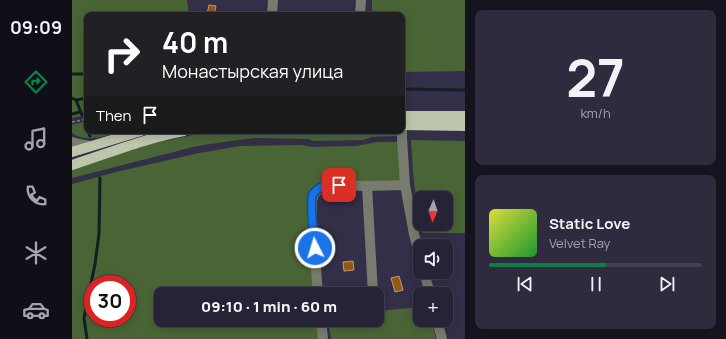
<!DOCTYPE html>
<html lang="en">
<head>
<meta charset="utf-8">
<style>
  :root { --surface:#272336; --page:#2f2b3e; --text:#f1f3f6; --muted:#a4a4ad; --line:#434051; --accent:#0b8043 }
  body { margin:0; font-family:Manrope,sans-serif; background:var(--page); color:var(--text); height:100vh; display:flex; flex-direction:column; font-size:15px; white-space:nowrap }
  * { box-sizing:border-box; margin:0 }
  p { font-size:13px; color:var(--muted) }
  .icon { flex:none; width:22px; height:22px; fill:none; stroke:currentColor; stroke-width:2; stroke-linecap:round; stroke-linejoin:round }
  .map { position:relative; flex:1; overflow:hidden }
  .drawer { display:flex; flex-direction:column; gap:10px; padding:10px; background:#15131e; width:261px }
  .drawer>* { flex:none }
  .banner { position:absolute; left:12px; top:12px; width:321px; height:122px; border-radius:8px; box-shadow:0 2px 10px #0003,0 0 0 1px var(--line); background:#202124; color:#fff; overflow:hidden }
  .needle { width:26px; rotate:183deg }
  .tools { position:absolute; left:341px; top:191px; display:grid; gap:8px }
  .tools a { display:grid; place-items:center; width:40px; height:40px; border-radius:8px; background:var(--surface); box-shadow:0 2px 10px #0003,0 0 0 1px var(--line); font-size:20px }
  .speed { position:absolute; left:12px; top:275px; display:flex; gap:8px; font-size:20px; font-weight:700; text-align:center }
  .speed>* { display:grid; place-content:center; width:52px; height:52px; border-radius:50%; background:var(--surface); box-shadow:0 2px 10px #0003,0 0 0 1px var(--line); line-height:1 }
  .speed .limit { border:6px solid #d22; background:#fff; color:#111 }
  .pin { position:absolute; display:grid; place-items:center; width:34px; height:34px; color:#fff; margin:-17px; border-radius:8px; box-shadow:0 2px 6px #0006 }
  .me { position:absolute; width:44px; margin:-22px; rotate:355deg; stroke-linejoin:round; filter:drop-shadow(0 0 3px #0008) }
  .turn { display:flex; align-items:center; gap:14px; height:84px; padding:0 12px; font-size:18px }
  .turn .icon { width:52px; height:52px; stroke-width:2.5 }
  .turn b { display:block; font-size:28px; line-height:34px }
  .then { display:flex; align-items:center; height:38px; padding:0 12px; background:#0003; gap:8px; font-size:15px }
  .drawer .widget { flex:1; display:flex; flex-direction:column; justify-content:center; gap:6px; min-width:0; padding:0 14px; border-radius:8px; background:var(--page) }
  .drawer .dial { align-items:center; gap:0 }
  .dial b { font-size:52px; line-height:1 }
  .song { display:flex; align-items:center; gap:12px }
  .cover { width:48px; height:48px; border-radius:6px; background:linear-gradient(135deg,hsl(60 70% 55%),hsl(130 70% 35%)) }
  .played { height:4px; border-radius:2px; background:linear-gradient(90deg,var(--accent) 55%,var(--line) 55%) }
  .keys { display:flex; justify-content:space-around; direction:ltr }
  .trip { position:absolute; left:82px; top:287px; width:230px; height:40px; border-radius:8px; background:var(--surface); box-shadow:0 2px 10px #0003,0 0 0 1px var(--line); font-weight:800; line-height:40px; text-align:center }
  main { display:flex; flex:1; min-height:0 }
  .tabs { display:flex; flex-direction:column; width:72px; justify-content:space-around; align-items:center; background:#100e16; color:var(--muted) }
  .tabs .icon { width:28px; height:28px }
  .tabs .active { color:var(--accent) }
  .tabs b { font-size:18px; color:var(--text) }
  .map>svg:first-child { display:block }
  .green { fill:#4a6535; fill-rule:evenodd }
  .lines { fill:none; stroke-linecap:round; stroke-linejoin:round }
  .stream { stroke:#0f2020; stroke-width:3 }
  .building { fill:#955814; stroke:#b79c86 }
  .path { stroke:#878298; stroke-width:1.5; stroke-dasharray:3 2; stroke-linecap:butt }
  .minor { stroke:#787c6f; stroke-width:10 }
  .major { stroke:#bdc5aa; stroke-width:10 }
  .route-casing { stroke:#114b97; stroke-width:10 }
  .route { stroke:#1a73e8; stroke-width:7 }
</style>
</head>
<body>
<main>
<nav class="tabs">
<b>09:09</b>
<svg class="icon active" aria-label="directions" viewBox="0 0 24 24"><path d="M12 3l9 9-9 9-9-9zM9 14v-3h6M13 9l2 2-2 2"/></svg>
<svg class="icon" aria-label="music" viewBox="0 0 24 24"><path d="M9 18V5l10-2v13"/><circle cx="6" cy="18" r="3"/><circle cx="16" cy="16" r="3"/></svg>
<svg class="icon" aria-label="phone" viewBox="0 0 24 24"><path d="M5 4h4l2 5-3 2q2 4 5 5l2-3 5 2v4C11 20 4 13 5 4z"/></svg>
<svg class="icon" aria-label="climate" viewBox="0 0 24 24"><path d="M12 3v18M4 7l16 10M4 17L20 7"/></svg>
<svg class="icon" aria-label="car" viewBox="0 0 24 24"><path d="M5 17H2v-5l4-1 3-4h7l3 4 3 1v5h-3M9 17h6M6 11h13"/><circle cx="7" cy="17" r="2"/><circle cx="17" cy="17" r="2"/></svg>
</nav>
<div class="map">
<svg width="393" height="339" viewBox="0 0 393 339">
  <rect width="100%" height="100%" fill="#342f48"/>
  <!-- green -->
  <g class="green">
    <path d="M0 0H115L117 15H15V115L0 118Z"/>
    <path d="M300 0H393V71L330 72V15H300Z"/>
    <path d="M15 121V131H50C35 135 15 144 0 133V125Z"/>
    <path d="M141 131H323L324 132 325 136 300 137 291 140 242 141 236 139 184 138 158 141 125 146 0 178V169L74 145 111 137Z"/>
    <path d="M339 140 393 141V233H351L349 224H374V198H348V216L342 184Z"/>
    <path d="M306 142H327L330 180 253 183 247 185 236 195 242 294H89V320H246L248 339H0V184L44 172 127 153 168 146 230 145 240 147 284 146ZM21 284H55V318H21Z"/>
    <path d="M348 307V320H360L364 339H259L256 320H305V311Z"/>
  </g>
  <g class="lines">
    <!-- stream -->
    <g class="stream">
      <path d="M0 74H15"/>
      <path d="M330 89 393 90"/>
      <path d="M0 98 4 100 10 115"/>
      <path d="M4 100 15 98"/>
      <path d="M0 114 8 112"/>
      <path d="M13 124 15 129"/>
      <path d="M16 131 18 136"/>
      <path d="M15 339 12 318 23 264 27 234 28 178"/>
    </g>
  </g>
  <!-- building -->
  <g class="building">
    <path d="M137 5 144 6 142 15 135 14Z"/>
    <path d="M281 261 282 270 272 271 271 262Z"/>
    <path d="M327 276 331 290 323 292 319 278Z"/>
  </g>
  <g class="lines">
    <!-- path -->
    <path class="path" d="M0 122 15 119"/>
    <!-- minor -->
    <g class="minor">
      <path d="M200 15 201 0"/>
      <path d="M288 15 289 0"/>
      <path d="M330 131V138L333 185 342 234 348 258"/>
      <path d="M0 142 7 144 18 146"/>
      <path d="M295 186 301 294"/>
      <path d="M352 272 358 294"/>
      <path d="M246 294 240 218V201L242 194 246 190 253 185 295 186 333 185"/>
      <path d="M249 320 251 339"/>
      <path d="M365 320 370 339"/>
    </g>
    <!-- major -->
    <g class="major">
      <path d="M330 116H393"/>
      <path d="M330 125 393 126"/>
      <path d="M0 152 69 131"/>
      <path d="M0 165C37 153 74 138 112 131"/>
    </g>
  </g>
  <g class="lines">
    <defs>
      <path id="route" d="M243 248C242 237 237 203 241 194 244 190 250 186 254 185 258 185 263 185 267 185"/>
    </defs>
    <!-- route casing -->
    <use href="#route" class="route-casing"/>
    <!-- route -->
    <use href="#route" class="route"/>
  </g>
</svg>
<div class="tools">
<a><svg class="needle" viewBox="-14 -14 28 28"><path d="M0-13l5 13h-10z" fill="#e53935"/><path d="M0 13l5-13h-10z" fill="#a4a4ad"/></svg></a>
<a><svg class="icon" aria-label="sound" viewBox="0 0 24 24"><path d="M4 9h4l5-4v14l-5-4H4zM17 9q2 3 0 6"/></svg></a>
<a>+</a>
</div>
<div class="speed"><div class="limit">30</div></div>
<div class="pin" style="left:267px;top:185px;background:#d93025"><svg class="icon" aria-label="arrive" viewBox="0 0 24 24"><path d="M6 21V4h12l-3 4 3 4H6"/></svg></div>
<svg class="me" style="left:243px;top:248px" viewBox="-20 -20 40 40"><circle r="17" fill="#1a73e8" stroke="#fff" stroke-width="3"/><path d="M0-11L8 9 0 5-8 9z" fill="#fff"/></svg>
<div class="trip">09:10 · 1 min · 60 m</div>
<div class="banner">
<div class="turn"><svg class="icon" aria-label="right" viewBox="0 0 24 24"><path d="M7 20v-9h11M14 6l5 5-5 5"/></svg><div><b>40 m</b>Монастырская улица</div></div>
<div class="then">Then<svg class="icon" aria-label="arrive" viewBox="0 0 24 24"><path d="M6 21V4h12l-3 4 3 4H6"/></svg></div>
</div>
</div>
<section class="drawer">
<div class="widget dial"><b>27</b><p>km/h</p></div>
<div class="widget">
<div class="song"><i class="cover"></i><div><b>Static Love</b><p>Velvet Ray</p></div></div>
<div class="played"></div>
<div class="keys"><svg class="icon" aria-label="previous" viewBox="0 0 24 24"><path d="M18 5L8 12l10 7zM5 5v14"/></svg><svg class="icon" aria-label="pause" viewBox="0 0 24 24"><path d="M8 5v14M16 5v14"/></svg><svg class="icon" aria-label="next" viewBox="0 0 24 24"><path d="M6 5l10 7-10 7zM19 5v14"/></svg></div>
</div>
</section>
</main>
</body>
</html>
